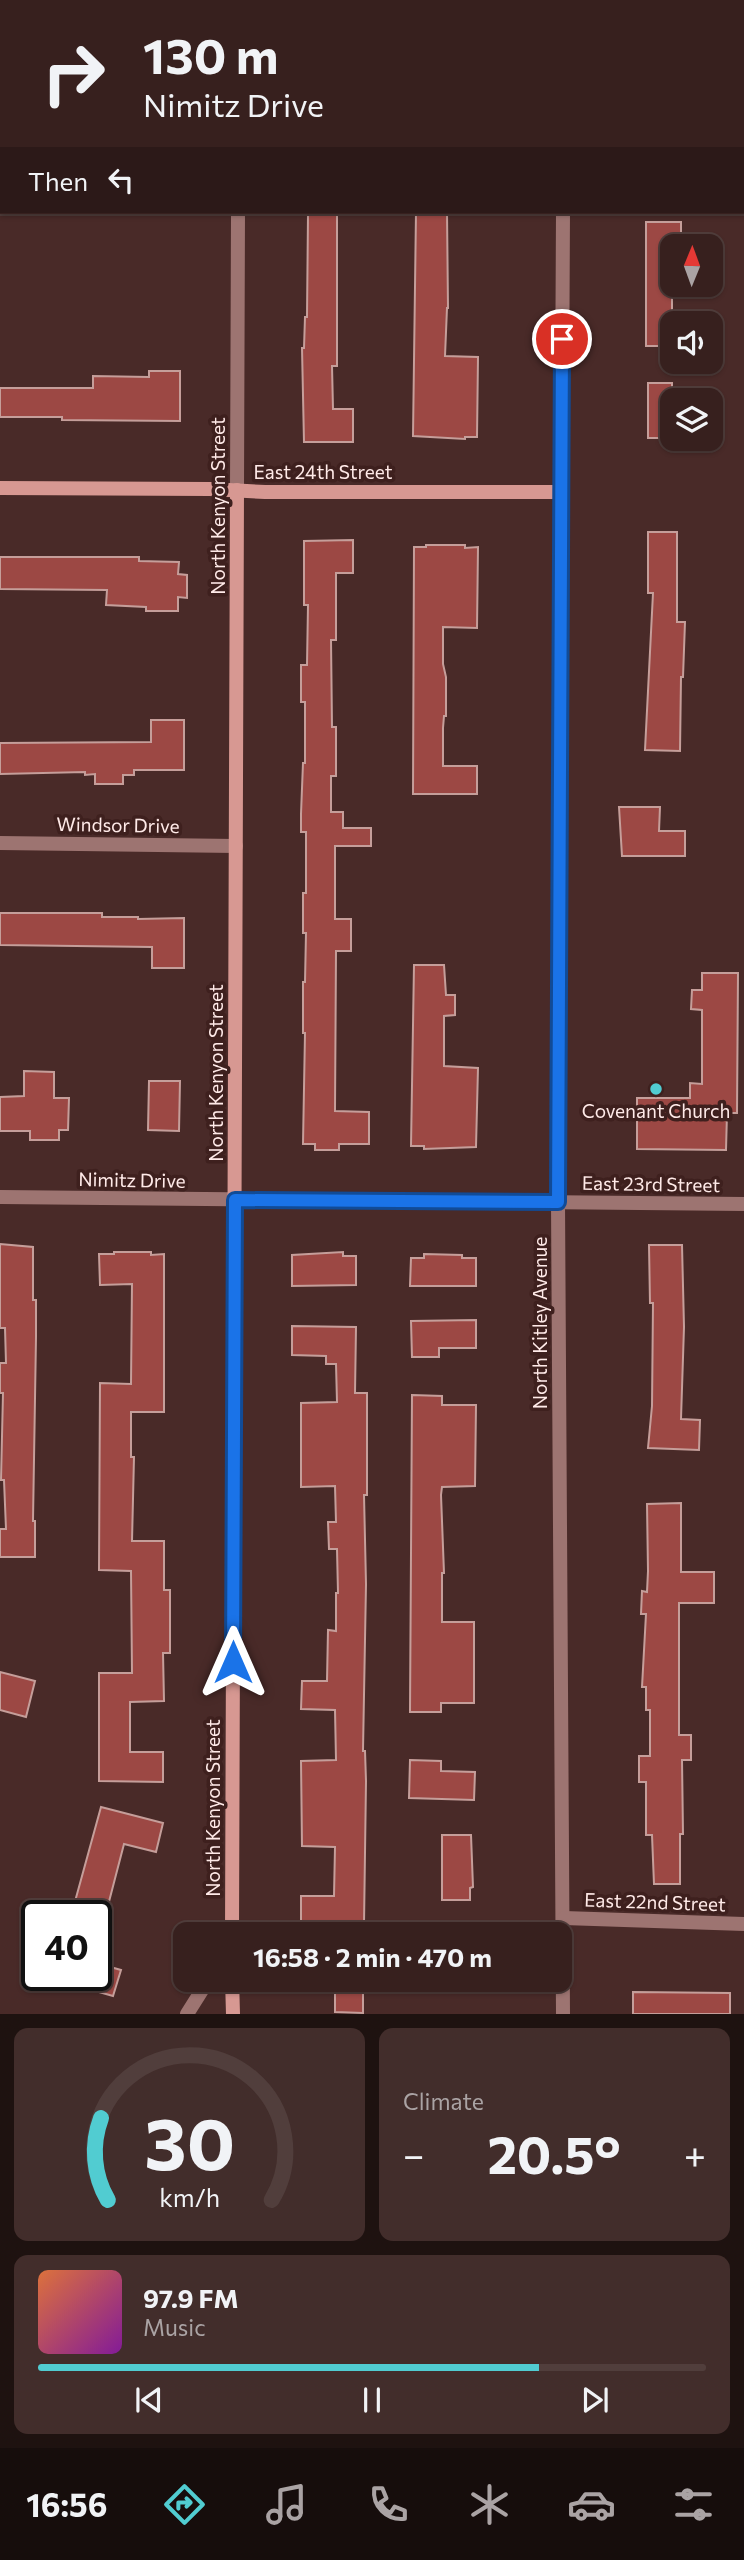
<!DOCTYPE html>
<html lang="en">
<head>
<meta charset="utf-8">
<style>
  :root { --surface:#37201e; --page:#422d2b; --text:#f1f3f6; --muted:#aaa3a4; --line:#513e3c; --accent:#51ccd1 }
  body { margin:0; font-family:Commissioner,sans-serif; background:var(--page); color:var(--text); height:100vh; display:flex; flex-direction:column; font-size:26px; white-space:nowrap }
  * { box-sizing:border-box; margin:0 }
  p { font-size:23px; color:var(--muted) }
  .icon { flex:none; width:38px; height:38px; fill:none; stroke:currentColor; stroke-width:2; stroke-linecap:round; stroke-linejoin:round }
  .map { position:relative; height:2014px; overflow:hidden }
  .side { display:flex; flex-direction:column; gap:14px; padding:14px; background:#1e1210; flex:1 }
  .side>* { flex:none }
  .hud { position:absolute; left:0px; top:0px; width:746px; height:214px; box-shadow:0 2px 5px #0004,0 0 0 2px var(--line); background:#37201e; color:var(--text); overflow:hidden }
  .needle { width:46px; rotate:1deg }
  .tools { position:absolute; left:660px; top:234px; display:grid; gap:14px }
  .tools a { display:grid; place-items:center; width:63px; height:63px; border-radius:14px; background:var(--surface); box-shadow:0 2px 5px #0004,0 0 0 2px var(--line); font-size:35px }
  .speed { position:absolute; left:21px; top:1900px; display:flex; gap:14px; font-size:35px; font-weight:700; text-align:center }
  .speed>* { display:grid; place-content:center; width:91px; height:91px; border-radius:50%; background:var(--surface); box-shadow:0 2px 5px #0004,0 0 0 2px var(--line); line-height:1 }
  .speed .limit { border:4px solid #111; border-radius:10px; background:#fff; color:#111 }
  .pin { position:absolute; display:grid; place-items:center; width:60px; height:60px; color:#fff; margin:-30px; border:4px solid #fff; border-radius:50%; box-shadow:0 2px 7px #0007 }
  .me { position:absolute; width:77px; margin:-38px; rotate:0deg; stroke-linejoin:round; filter:drop-shadow(0 0 5px #0008) }
  .turn { display:flex; align-items:center; gap:24px; height:147px; padding:0 28px; font-size:32px }
  .turn .icon { width:91px; height:91px; stroke-width:2.5 }
  .turn b { display:block; font-size:49px; line-height:60px }
  .then { display:flex; align-items:center; height:66px; padding:0 28px; background:#0003; gap:14px; font-size:26px }
  .big { font-size:52px; font-weight:700; line-height:1.1 }
  .side .widget { flex:1; display:flex; flex-direction:column; justify-content:center; gap:10px; min-width:0; padding:0 24px; border-radius:14px; background:var(--page) }
  .side .dial { align-items:center; gap:0 }
  .dial svg { height:182px; overflow:visible; fill:none; stroke:var(--line); stroke-width:7; stroke-linecap:round; text-anchor:middle }
  .dial text { fill:var(--text); stroke:none }
  .song { display:flex; align-items:center; gap:21px }
  .cover { width:84px; height:84px; border-radius:10px; background:linear-gradient(135deg,hsl(20 70% 55%),hsl(290 70% 35%)) }
  .played { height:7px; border-radius:4px; background:linear-gradient(90deg,var(--accent) 75%,var(--line) 75%) }
  .keys { display:flex; justify-content:space-around; direction:ltr }
  .heat { display:flex; justify-content:space-between; align-items:center; font-size:38px; direction:ltr }
  .side .tiles { flex:1; display:grid; gap:14px; grid-template-columns:1fr 1fr }
  .widget:last-child { grid-column:span 2 }
  .trip { position:absolute; left:173px; top:1922px; width:399px; height:70px; border-radius:14px; background:var(--surface); box-shadow:0 2px 5px #0004,0 0 0 2px var(--line); font-weight:700; line-height:70px; text-align:center }
  .menu { display:flex; height:112px; justify-content:space-around; align-items:center; background:#160d0c; color:var(--muted) }
  .menu .icon { width:49px; height:49px }
  .menu .current { color:var(--accent) }
  .menu b { font-size:32px; color:var(--text) }
  .map>svg:first-child { display:block }
  .building { fill:#9c4844; stroke:#c59e9a; stroke-width:2 }
  .lines { fill:none; stroke-linecap:round; stroke-linejoin:round }
  .street { stroke:#9d7471; stroke-width:14 }
  .secondary { stroke:#d79892; stroke-width:14 }
  .route-casing { stroke:#114b97; stroke-width:18 }
  .route { stroke:#1a73e8; stroke-width:12 }
  .poi-dot { fill:#51ccd1; stroke:#3e201e; stroke-width:2.5 }
  .labels { text-anchor:middle; stroke-width:7; stroke-linejoin:round; paint-order:stroke }
  .street-label { font-size:19px; fill:#ffeae8; stroke:#3e201e }
  .poi-label { font-size:19px; fill:#ffeae8; stroke:#3e201e }
</style>
</head>
<body>
<div class="map">
<svg width="744" height="2014" viewBox="0 0 744 2014">
  <rect width="100%" height="100%" fill="#492a28"/>
  <!-- building -->
  <g class="building">
    <path d="M416 212H447L448 308H447L445 356 478 357 477 437H465V439L413 436Z"/>
    <path d="M308 215H337V366H332L333 409H353V442H304L302 348H304L305 317H307Z"/>
    <path d="M646 222H681V247H672V346H646Z"/>
    <path d="M149 371H180V421L62 420V417H0V388H93V376L149 377Z"/>
    <rect x="648" y="383" width="24" height="55"/>
    <path d="M648 532H677V622H685L683 677H681L680 751 645 750 653 593H648Z"/>
    <path d="M353 540V573H336V640H331L332 727H336V776H331V812H343V828H371V846H335V919H351V951H336L335 1111 369 1112V1144H339V1150H315V1144H303L305 1033H303V982H305L306 933H303V893H306V832H301V814L303 763H305V702H301V665H307L308 605H304V541Z"/>
    <path d="M426 545H465V548L478 547 477 628 443 627V664L446 677V716H444L443 728V766H477V794H413L414 547H426Z"/>
    <path d="M0 557H139V561L179 562 178 574 187 575V598L178 597V611H146V607L106 605 107 590 0 589Z"/>
    <path d="M151 720H184V770H134V775H123V784H95V774L85 775V772L0 774V743L151 742Z"/>
    <path d="M619 807H660L659 831H685V856H622Z"/>
    <path d="M0 913H102V917H138V919L184 918V968H152V947L0 945Z"/>
    <path d="M414 965H444L446 995H455V1015L444 1016V1066L478 1068 476 1147 424 1149V1146H411Z"/>
    <path d="M702 973H738L737 1113H727L726 1150 637 1149V1098H690V1083L702 1084V1010L691 1009 692 990H702Z"/>
    <path d="M24 1071 54 1072V1098H69L68 1130H59V1140H30V1131H0V1097L24 1096Z"/>
    <path d="M149 1081H180L179 1131 148 1130Z"/>
    <path d="M0 1244 33 1247V1300H36V1337L33 1521H35V1557H0V1529H6L4 1480H1L3 1393H0V1363H6L5 1328H0Z"/>
    <path d="M649 1245H682L684 1327 681 1419 700 1420 699 1450 648 1448 652 1406 653 1303H650Z"/>
    <path d="M114 1252H151V1255L164 1254V1412H131V1457H134L132 1541H164V1590H170V1653H163L164 1701 130 1702V1752H163V1782L99 1781V1673H132L131 1571 99 1570 100 1383 131 1384 132 1284 100 1285 99 1254H114Z"/>
    <path d="M343 1252V1256H356V1285L292 1286V1255Z"/>
    <path d="M424 1254 462 1255V1258H476V1286H410L411 1258H424Z"/>
    <path d="M476 1320V1348H439V1357H412L411 1321Z"/>
    <path d="M292 1326 356 1327 355 1393H367V1495H364L366 1584 363 1751H365L366 1781 364 1924 301 1923V1896H334L335 1847 302 1846 301 1761 336 1760 335 1710 301 1709 302 1681H327L328 1630 336 1631V1593H338L337 1549H329L328 1522H336L335 1486 301 1487V1403L337 1402 336 1364H326V1356L292 1355Z"/>
    <path d="M412 1395 442 1396V1405H476L475 1486 442 1487 441 1495 444 1573H442V1622H474V1703H441V1712H410Z"/>
    <path d="M681 1503V1572H714V1603H679V1735H691V1760H682L683 1834H680V1884H654L652 1835H646V1782H639V1756H650V1710H646V1687H642L646 1614H641L642 1591 647 1592 648 1571 647 1504Z"/>
    <path d="M0 1672 35 1681 26 1717 0 1710Z"/>
    <path d="M410 1760 441 1761V1771L475 1772 474 1800 409 1798Z"/>
    <path d="M101 1807 163 1823 156 1852 124 1844 105 1917 71 1916Z"/>
    <path d="M442 1835H471L473 1887 470 1888V1900H442Z"/>
    <path d="M96 1963 121 1970 113 1996 60 1981 61 1976H96Z"/>
    <path d="M335 1979H363V2013L335 2012Z"/>
    <path d="M633 1992 730 1993V2014H633Z"/>
  </g>
  <g class="lines">
    <!-- street -->
    <g class="street">
      <path d="M239 2V0"/>
      <path d="M563 2V0"/>
      <path d="M0 103H2"/>
      <path d="M563 212 558 1202 563 2014"/>
      <path d="M237 490 238 212"/>
      <path d="M0 843 236 846"/>
      <path d="M0 1197 744 1204"/>
      <path d="M564 1918 744 1924"/>
      <path d="M187 2014 209 1979"/>
    </g>
    <!-- secondary -->
    <g class="secondary">
      <path d="M0 488 210 489 265 492H562"/>
      <path d="M232 1934 237 490"/>
      <path d="M232 1979 233 2014"/>
    </g>
  </g>
  <g class="lines">
    <defs>
      <path id="route" d="M233 1662 235 1200 558 1202 562 339"/>
    </defs>
    <!-- route casing -->
    <use href="#route" class="route-casing"/>
    <!-- route -->
    <use href="#route" class="route"/>
  </g>
  <!-- markers -->
  <circle class="poi-dot" cx="656" cy="1089" r="7"/>
  <g class="labels">
    <!-- street labels -->
    <g class="street-label">
      <text x="323" y="479">East 24th Street</text>
      <text transform="translate(218 506) rotate(-90)" y="7">North Kenyon Street</text>
      <text transform="translate(118 825) rotate(1)" y="7">Windsor Drive</text>
      <text transform="translate(216 1073) rotate(-90)" y="7">North Kenyon Street</text>
      <text transform="translate(132 1180) rotate(1)" y="7">Nimitz Drive</text>
      <text transform="translate(651 1184) rotate(1)" y="7">East 23rd Street</text>
      <text transform="translate(540 1323) rotate(-90)" y="7">North Kitley Avenue</text>
      <text transform="translate(213 1808) rotate(-90)" y="7">North Kenyon Street</text>
      <text transform="translate(655 1902) rotate(2)" y="7">East 22nd Street</text>
    </g>
    <!-- poi labels -->
    <g class="poi-label">
      <text x="656" y="1118">Covenant Church</text>
    </g>
  </g>
</svg>
<div class="tools">
<a><svg class="needle" viewBox="-14 -14 28 28"><path d="M0-13l5 13h-10z" fill="#e53935"/><path d="M0 13l5-13h-10z" fill="#aaa3a4"/></svg></a>
<a><svg class="icon" aria-label="sound" viewBox="0 0 24 24"><path d="M4 9h4l5-4v14l-5-4H4zM17 9q2 3 0 6"/></svg></a>
<a><svg class="icon" aria-label="layers" viewBox="0 0 24 24"><path d="M12 4l9 5-9 5-9-5zM3 14l9 5 9-5"/></svg></a>
</div>
<div class="speed"><div class="limit">40</div></div>
<div class="pin" style="left:562px;top:339px;background:#d93025"><svg class="icon" aria-label="arrive" viewBox="0 0 24 24"><path d="M6 21V4h12l-3 4 3 4H6"/></svg></div>
<svg class="me" style="left:233px;top:1662px" viewBox="-20 -20 40 40"><path d="M0-17L14 15 0 8-14 15z" fill="#1a73e8" stroke="#fff" stroke-width="4"/></svg>
<div class="trip">16:58 · 2 min · 470 m</div>
<div class="hud">
<div class="turn"><svg class="icon" aria-label="right" viewBox="0 0 24 24"><path d="M7 20v-9h11M14 6l5 5-5 5"/></svg><div><b>130 m</b>Nimitz Drive</div></div>
<div class="then">Then<svg class="icon" aria-label="left" viewBox="0 0 24 24"><path d="M17 20v-9H6M10 6l-5 5 5 5"/></svg></div>
</div>
</div>
<section class="side">
<div class="tiles">
<div class="widget dial"><svg viewBox="0 0 100 80">
<path d="M14 69A42 42 0 1 1 86 69"/>
<path d="M14 69A42 42 0 0 1 11 33" stroke="#51ccd1"/>
<text x="50" y="56" font-size="32" font-weight="700">30</text>
<text x="50" y="72" font-size="11">km/h</text>
</svg></div>
<div class="widget"><p>Climate</p>
<div class="heat"><a>−</a><b class="big">20.5°</b><a>+</a></div>
</div>
<div class="widget">
<div class="song"><i class="cover"></i><div><b>97.9 FM</b><p>Music</p></div></div>
<div class="played"></div>
<div class="keys"><svg class="icon" aria-label="previous" viewBox="0 0 24 24"><path d="M18 5L8 12l10 7zM5 5v14"/></svg><svg class="icon" aria-label="pause" viewBox="0 0 24 24"><path d="M8 5v14M16 5v14"/></svg><svg class="icon" aria-label="next" viewBox="0 0 24 24"><path d="M6 5l10 7-10 7zM19 5v14"/></svg></div>
</div>
</div>
</section>
<nav class="menu">
<b>16:56</b>
<svg class="icon current" aria-label="directions" viewBox="0 0 24 24"><path d="M12 3l9 9-9 9-9-9zM9 14v-3h6M13 9l2 2-2 2"/></svg>
<svg class="icon" aria-label="music" viewBox="0 0 24 24"><path d="M9 18V5l10-2v13"/><circle cx="6" cy="18" r="3"/><circle cx="16" cy="16" r="3"/></svg>
<svg class="icon" aria-label="phone" viewBox="0 0 24 24"><path d="M5 4h4l2 5-3 2q2 4 5 5l2-3 5 2v4C11 20 4 13 5 4z"/></svg>
<svg class="icon" aria-label="climate" viewBox="0 0 24 24"><path d="M12 3v18M4 7l16 10M4 17L20 7"/></svg>
<svg class="icon" aria-label="car" viewBox="0 0 24 24"><path d="M5 17H2v-5l4-1 3-4h7l3 4 3 1v5h-3M9 17h6M6 11h13"/><circle cx="7" cy="17" r="2"/><circle cx="17" cy="17" r="2"/></svg>
<svg class="icon" aria-label="filters" viewBox="0 0 24 24"><path d="M4 7h16M4 17h16"/><circle cx="9" cy="7" r="2"/><circle cx="15" cy="17" r="2"/></svg>
</nav>
</body>
</html>
